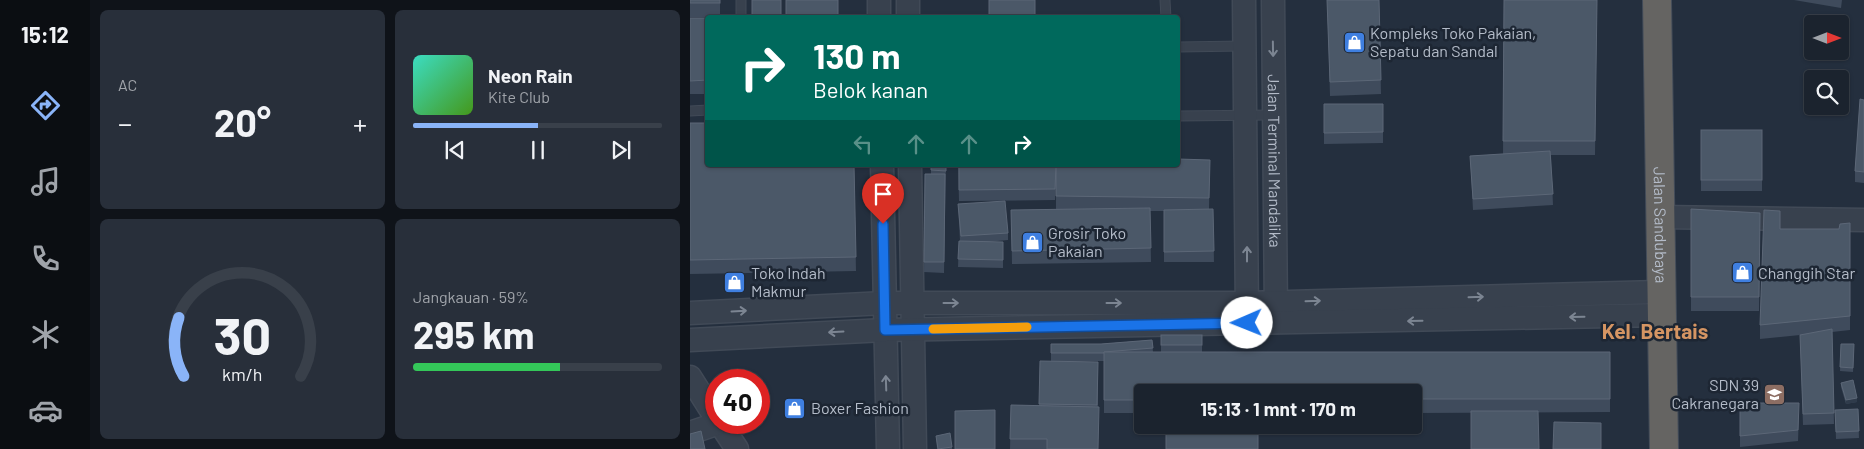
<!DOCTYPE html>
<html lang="id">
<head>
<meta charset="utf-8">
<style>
  :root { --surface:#1b232e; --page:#282f3a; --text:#f1f3f6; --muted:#a0a4aa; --line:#39404a; --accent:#8ab4f8 }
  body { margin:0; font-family:Barlow,sans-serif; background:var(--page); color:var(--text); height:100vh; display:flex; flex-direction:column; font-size:19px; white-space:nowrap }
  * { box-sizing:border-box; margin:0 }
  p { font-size:16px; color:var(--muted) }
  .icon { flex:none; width:28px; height:28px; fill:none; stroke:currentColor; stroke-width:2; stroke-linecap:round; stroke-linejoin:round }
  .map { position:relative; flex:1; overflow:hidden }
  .sheet { display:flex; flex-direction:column; gap:10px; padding:10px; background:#0f1319; width:600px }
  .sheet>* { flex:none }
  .top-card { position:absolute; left:15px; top:15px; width:475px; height:152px; border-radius:5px; box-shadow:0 1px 4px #0004,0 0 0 1px var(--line); background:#00695c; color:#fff; overflow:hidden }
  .needle { width:32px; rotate:90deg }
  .tools { position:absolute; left:1114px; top:15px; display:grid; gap:10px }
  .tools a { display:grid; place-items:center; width:45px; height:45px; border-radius:5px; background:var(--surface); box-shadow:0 1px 4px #0004,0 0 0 1px var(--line); font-size:25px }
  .speed { position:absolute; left:15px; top:369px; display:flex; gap:10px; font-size:25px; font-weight:700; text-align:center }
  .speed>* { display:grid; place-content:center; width:65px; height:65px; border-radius:50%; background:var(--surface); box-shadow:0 1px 4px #0004,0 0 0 1px var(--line); line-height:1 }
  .speed .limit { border:8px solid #d22; background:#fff; color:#111 }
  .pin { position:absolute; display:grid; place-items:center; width:42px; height:42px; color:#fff; margin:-51px -21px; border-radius:50% 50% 50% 0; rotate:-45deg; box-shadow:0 0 5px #0007 }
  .pin .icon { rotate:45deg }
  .me { position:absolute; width:55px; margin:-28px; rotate:269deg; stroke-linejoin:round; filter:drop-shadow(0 0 4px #0008) }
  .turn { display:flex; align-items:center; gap:18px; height:105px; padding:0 25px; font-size:22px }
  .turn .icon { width:65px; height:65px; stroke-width:2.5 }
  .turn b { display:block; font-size:35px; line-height:42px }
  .lanes { display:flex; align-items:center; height:48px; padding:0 25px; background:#0003; justify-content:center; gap:25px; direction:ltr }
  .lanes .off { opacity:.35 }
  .big { font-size:38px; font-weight:700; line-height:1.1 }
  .sheet .tile { flex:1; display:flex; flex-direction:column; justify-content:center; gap:8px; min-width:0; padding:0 18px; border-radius:8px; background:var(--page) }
  .sheet .dial { align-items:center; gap:0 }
  .dial svg { height:130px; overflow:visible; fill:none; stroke:var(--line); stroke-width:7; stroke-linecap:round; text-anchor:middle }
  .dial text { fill:var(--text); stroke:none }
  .song { display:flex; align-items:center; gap:15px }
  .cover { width:60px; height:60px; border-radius:8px; background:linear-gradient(135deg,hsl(170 70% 55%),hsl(100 70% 35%)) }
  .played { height:5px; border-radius:2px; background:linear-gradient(90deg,var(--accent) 50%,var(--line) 50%) }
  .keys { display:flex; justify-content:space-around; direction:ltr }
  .heat { display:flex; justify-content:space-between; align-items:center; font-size:28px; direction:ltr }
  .charge { height:8px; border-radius:4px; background:linear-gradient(90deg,#34c759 59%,var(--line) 0) }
  .sheet .tiles { flex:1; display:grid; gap:10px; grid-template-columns:repeat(2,1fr) }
  .trip { position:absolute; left:444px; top:384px; width:288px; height:50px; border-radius:5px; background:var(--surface); box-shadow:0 1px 4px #0004,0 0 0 1px var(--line); font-weight:700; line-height:50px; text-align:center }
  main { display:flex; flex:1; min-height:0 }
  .dock { display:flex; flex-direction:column; width:90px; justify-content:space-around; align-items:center; background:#0b0e12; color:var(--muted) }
  .dock .icon { width:35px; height:35px }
  .dock .active { color:var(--accent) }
  .dock b { font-size:22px; color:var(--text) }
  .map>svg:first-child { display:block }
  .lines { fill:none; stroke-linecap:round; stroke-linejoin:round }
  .service-casing { stroke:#414a57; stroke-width:11 }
  .tertiary-casing { stroke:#414a57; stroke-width:25 }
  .trunk-casing { stroke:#434c59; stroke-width:30 }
  .service { stroke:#38414e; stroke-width:9 }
  .tertiary { stroke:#38414e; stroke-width:22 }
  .trunk { stroke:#656462; stroke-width:28 }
  .wall { fill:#3f4b5c }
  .shaded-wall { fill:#2f3b4b }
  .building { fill:#4b5868; stroke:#5c6777 }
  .oneway { stroke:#7c8592 }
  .route-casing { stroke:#114b97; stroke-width:12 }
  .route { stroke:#1a73e8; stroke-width:9 }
  .slow { stroke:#f59e0b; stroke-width:9 }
  .labels { text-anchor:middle; stroke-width:5; stroke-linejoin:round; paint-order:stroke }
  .poi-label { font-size:16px; fill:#b4bcc9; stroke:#1d2633; text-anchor:start }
  .street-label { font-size:16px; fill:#b4bcc9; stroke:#1d2633 }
  .district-label { font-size:21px; font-weight:bold; fill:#d59563; stroke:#1d2633 }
</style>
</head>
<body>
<main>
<nav class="dock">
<b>15:12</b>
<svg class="icon active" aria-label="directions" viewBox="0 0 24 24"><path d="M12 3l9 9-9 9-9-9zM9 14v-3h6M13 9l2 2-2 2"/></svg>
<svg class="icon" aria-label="music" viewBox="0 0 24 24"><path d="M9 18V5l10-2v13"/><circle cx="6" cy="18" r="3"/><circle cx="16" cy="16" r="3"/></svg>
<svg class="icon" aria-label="phone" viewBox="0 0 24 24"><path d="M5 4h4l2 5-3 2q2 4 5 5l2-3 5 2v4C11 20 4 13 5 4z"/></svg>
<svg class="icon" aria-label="climate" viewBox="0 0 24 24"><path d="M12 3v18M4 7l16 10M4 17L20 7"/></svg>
<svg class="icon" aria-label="car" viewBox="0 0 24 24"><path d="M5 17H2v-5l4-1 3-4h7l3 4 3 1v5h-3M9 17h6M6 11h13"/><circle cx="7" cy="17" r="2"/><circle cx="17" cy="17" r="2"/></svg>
</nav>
<section class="sheet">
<div class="tiles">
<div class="tile"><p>AC</p>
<div class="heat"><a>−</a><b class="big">20°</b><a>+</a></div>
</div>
<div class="tile">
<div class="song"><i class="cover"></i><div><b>Neon Rain</b><p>Kite Club</p></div></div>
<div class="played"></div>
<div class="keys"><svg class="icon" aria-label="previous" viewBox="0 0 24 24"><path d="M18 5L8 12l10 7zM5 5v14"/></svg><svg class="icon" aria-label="pause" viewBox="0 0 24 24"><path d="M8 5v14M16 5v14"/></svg><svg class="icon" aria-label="next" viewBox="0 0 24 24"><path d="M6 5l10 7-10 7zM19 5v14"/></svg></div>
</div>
<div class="tile dial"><svg viewBox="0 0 100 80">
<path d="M14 69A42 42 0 1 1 86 69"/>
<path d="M14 69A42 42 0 0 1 11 33" stroke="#8ab4f8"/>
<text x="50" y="56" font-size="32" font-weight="700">30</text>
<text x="50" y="72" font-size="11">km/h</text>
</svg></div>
<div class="tile"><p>Jangkauan · 59%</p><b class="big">295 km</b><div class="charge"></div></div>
</div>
</section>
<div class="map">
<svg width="1174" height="449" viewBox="0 0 1174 449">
  <rect width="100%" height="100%" fill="#242f3e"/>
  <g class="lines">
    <defs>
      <g id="service">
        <path d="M51 0V18"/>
        <path d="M475 0 476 18"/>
        <path d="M488 47 553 46"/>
        <path d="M0 111 18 110"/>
        <path d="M488 116 584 115"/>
      </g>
      <g id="tertiary">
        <path d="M189 0V18"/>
        <path d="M218 0V18"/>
        <path d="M554 0 557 316"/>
        <path id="s1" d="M583 0 586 316"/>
        <path d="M192 165 198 449"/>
        <path d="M220 165 225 449"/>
        <path d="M970 217 1174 220"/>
        <path d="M0 313 195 303H557L970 292"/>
        <path d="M0 340 195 330 971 315"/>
        <path d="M0 377 26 418"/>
        <path d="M29 422 47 449"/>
        <path d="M0 433 29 423"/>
      </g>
      <g id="trunk">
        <path id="s2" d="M967 0 974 449"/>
      </g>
    </defs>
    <!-- service casing -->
    <use href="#service" class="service-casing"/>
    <!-- tertiary casing -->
    <use href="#tertiary" class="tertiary-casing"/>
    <!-- trunk casing -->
    <use href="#trunk" class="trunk-casing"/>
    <!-- service -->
    <use href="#service" class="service"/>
    <!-- tertiary -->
    <use href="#tertiary" class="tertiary"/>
    <!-- trunk -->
    <use href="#trunk" class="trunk"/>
  </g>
  <!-- wall -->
  <g class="wall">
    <rect x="0" y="0" width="30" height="17"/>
    <path d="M637 0H689L691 94 640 96Z"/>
    <path d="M814 0H907L905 155H861L863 205 783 210 780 156 813 154Z"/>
    <path d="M1104 0H1152L1151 8Z"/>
    <rect x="0" y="18" width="18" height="76"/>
    <path d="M1174 100V183L1165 182V171Z"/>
    <path d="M634 104H693V143L634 144Z"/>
    <path d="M0 123 164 165 166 271 0 274Z"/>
    <rect x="1011" y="130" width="61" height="61"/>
    <path d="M520 160 519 209H523L524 262H474V211H460L461 262 322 264 321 210 366 209V184L365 200 269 201 268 165Z"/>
    <path d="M241 165H256L254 273 234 272 235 174H241Z"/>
    <path d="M268 204 318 233V240L297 242H313V268L268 267 269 241H270Z"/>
    <path d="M1001 209 1070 213 1069 311H1001Z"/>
    <path d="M1160 223V330L1142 332 1144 424 1113 425 1110 335 1070 339V325L1090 229H1149Z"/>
    <path d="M471 335H512V352H920V412L722 413V392H452V413H414V361H361V344H411L462 340 463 352H471Z"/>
    <path d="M1151 344H1164L1163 372 1150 371Z"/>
    <path d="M350 361 408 362V449H320L321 405 349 406Z"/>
    <path d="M1151 383 1167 402 1156 404 1151 387Z"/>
    <path d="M1050 403 1109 414 1108 441 1050 447Z"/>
    <path d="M1168 409 1169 438 1146 439 1145 410Z"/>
    <path d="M246 436 262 447V449H247Z"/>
  </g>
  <!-- shaded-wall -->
  <path class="shaded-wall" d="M1167 398V402L1156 404V400Z"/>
  <!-- building -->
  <g class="building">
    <rect x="0" y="0" width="30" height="3"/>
    <rect x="62" y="0" width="29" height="18"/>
    <rect x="96" y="0" width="52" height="18"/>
    <rect x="299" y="0" width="46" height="18"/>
    <path d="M637 0H689L691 80 640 82Z"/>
    <path d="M814 0H907L905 141H813Z"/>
    <path d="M0 18H18V80L0 81Z"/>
    <path d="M1170 99 1174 100V172L1165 171Z"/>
    <path d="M634 104H693V132L634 133Z"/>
    <path d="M0 123H18V165H164L166 257 0 260Z"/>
    <rect x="1011" y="130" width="61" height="50"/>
    <path d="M860 151 863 194 783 199 780 156Z"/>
    <path d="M488 159 520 160 519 198 366 196V165H488Z"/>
    <path d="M241 165H256V171L241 170Z"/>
    <path d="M269 165H366L365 189 269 190Z"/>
    <path d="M235 174H255L254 262H234Z"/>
    <path d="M315 201 318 233 271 236 268 204Z"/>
    <path d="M460 208 461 248 322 251 321 210Z"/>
    <path d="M523 209 524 251 474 252V210Z"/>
    <path d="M1001 209 1070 213 1069 297H1001Z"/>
    <path d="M1074 210 1090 211V229H1149L1150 224 1160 223V316L1070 325Z"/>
    <path d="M269 241 313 242V260L268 259Z"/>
    <path d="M1142 329 1144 413 1113 414 1110 335Z"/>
    <rect x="471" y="335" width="41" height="10"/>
    <path d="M462 340 463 348 414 352V353H361V344H411Z"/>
    <path d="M1151 344H1164L1163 368 1150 367Z"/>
    <path d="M414 352H920V399H722V392H452V400H414Z"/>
    <path d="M350 361 408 362 407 405 349 404Z"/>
    <path d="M1163 380 1167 398 1156 400 1151 383Z"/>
    <path d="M1050 403H1109L1108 430 1050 436Z"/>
    <path d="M321 405 409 407 408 449H357V439H320Z"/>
    <path d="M1168 409 1169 431 1146 432 1145 410Z"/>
    <path d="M305 410V449H265V411Z"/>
    <path d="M781 411H848L849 449H781Z"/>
    <path d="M864 422 911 423V449H863Z"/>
    <rect x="476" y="425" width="92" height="24"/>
    <path d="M11 431 15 449H0V434Z"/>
    <path d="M260 433 262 447 248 449 246 436Z"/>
  </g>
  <!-- one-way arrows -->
  <defs><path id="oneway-shaft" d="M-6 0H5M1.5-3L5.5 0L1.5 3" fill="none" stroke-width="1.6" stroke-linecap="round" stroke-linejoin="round" transform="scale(1.25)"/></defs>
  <g class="oneway">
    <use href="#oneway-shaft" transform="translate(583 49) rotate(89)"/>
    <use href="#oneway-shaft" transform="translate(557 254) rotate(-90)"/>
    <use href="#oneway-shaft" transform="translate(786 297) rotate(-2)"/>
    <use href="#oneway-shaft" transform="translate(623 301) rotate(-2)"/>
    <use href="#oneway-shaft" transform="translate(261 303)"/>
    <use href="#oneway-shaft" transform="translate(424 303)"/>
    <use href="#oneway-shaft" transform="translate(49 311) rotate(-3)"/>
    <use href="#oneway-shaft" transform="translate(887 317) rotate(179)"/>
    <use href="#oneway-shaft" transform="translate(725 321) rotate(179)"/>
    <use href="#oneway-shaft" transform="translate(146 332) rotate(177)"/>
    <use href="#oneway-shaft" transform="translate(196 383) rotate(-92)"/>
  </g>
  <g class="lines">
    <defs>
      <path id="route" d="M193 224 195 330 557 323"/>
    </defs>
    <!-- route casing -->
    <use href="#route" class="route-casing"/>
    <!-- route -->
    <use href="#route" class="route"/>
    <!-- slow -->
    <path class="slow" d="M243 329 337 327"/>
  </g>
  <!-- icons -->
  <defs>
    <symbol id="shop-square" viewBox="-11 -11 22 22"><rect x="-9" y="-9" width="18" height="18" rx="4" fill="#3f7fe0" stroke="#1d2633"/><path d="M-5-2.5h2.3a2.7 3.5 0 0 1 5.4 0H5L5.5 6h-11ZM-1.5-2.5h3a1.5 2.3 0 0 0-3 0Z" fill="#fff"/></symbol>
    <symbol id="school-square" viewBox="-11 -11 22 22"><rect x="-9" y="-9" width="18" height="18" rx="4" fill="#8d6e63" stroke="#1d2633"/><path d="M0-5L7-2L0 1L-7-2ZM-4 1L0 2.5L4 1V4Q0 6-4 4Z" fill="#fff"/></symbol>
  </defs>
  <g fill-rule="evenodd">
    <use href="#shop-square" x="652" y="30" width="25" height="25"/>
    <use href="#shop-square" x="330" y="230" width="25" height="25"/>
    <use href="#shop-square" x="1040" y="260" width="25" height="25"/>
    <use href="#shop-square" x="32" y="270" width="25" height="25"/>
    <use href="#school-square" x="1072" y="382" width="25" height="25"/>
    <use href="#shop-square" x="92" y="396" width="25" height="25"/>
  </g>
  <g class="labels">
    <!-- poi labels -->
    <g class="poi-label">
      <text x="680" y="39">Kompleks Toko Pakaian,<tspan x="680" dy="18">Sepatu dan Sandal</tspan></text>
      <text x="358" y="239">Grosir Toko<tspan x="358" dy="18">Pakaian</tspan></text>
      <text x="61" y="279">Toko Indah<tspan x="61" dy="18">Makmur</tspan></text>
      <text x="1068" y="279">Changgih Star</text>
      <text x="1069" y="391" text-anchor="end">SDN 39<tspan x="1069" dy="18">Cakranegara</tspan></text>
      <text x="121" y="414">Boxer Fashion</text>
    </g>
    <!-- street labels -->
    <g class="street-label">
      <text dy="6" stroke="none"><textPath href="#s1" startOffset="161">Jalan Terminal Mandalika</textPath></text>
      <text dy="6" stroke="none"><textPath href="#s2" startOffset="225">Jalan Sandubaya</textPath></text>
    </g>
    <!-- district labels -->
    <g class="district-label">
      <text x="965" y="339">Kel. Bertais</text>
    </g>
  </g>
</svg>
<div class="tools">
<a><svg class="needle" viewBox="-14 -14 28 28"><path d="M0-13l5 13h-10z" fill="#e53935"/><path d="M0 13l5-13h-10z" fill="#a0a4aa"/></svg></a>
<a><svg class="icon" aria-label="search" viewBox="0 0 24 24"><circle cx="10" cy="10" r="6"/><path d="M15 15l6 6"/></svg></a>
</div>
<div class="speed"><div class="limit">40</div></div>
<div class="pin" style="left:193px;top:224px;background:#d93025"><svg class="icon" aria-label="arrive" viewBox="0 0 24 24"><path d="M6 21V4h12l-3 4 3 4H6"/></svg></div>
<svg class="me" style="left:557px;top:323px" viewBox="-20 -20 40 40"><circle r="19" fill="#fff"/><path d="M0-13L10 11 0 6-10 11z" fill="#1a73e8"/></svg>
<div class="trip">15:13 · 1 mnt · 170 m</div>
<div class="top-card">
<div class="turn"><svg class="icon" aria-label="right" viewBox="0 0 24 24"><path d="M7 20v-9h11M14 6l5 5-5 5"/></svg><div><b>130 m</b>Belok kanan</div></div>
<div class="lanes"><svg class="icon off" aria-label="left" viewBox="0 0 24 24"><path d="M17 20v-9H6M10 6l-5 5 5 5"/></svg><svg class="icon off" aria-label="ahead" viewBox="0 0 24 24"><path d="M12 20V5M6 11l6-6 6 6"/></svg><svg class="icon off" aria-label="ahead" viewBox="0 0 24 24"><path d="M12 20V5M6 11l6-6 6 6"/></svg><svg class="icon" aria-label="right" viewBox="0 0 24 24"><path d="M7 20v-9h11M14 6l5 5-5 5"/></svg></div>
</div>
</div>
</main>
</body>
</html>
